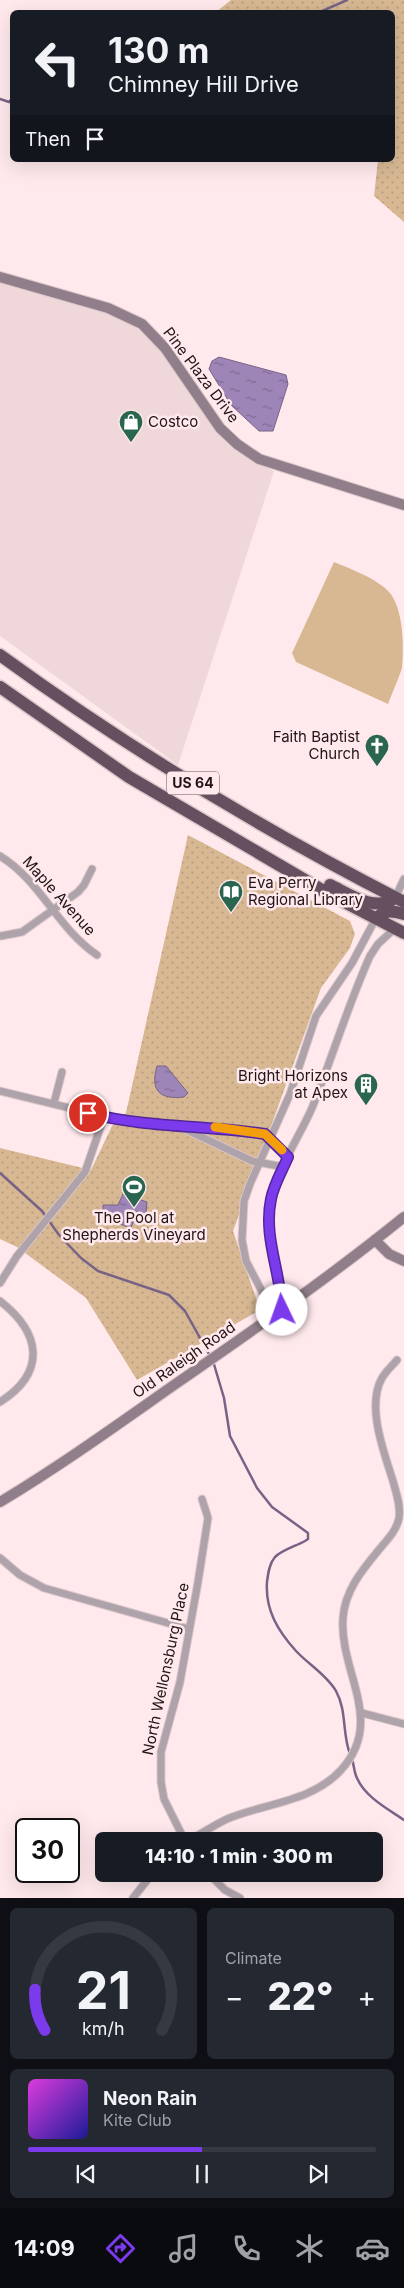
<!DOCTYPE html>
<html lang="en">
<head>
<meta charset="utf-8">
<style>
  :root { --surface:#171b24; --page:#242831; --text:#f1f3f6; --muted:#9ea1a6; --line:#363941; --accent:#7c3aed }
  body { margin:0; font-family:Inter,sans-serif; background:var(--page); color:var(--text); height:100vh; display:flex; flex-direction:column; font-size:19px; white-space:nowrap }
  * { box-sizing:border-box; margin:0 }
  p { font-size:16px; color:var(--muted) }
  .icon { flex:none; width:28px; height:28px; fill:none; stroke:currentColor; stroke-width:2; stroke-linecap:round; stroke-linejoin:round }
  .map { position:relative; height:1898px; overflow:hidden }
  .details { display:flex; flex-direction:column; gap:10px; padding:10px; background:#0d0f14; flex:1 }
  .details>* { flex:none }
  .guide { position:absolute; left:10px; top:10px; width:385px; height:152px; border-radius:8px; box-shadow:0 5px 20px #0002; background:#171b24; color:var(--text); overflow:hidden }
  .speed { position:absolute; left:15px; top:1818px; display:flex; gap:10px; font-size:25px; font-weight:700; text-align:center }
  .speed>* { display:grid; place-content:center; width:65px; height:65px; border-radius:50%; background:var(--surface); box-shadow:0 5px 20px #0002; line-height:1 }
  .speed .limit { border:2px solid #111; border-radius:8px; background:#fff; color:#111 }
  .pin { position:absolute; display:grid; place-items:center; width:42px; height:42px; color:#fff; margin:-21px; border:2px solid #fff; border-radius:50%; box-shadow:0 1px 5px #0007 }
  .me { position:absolute; width:55px; margin:-28px; rotate:357deg; stroke-linejoin:round; filter:drop-shadow(0 0 4px #0008) }
  .turn { display:flex; align-items:center; gap:18px; height:105px; padding:0 15px; font-size:22px }
  .turn .icon { width:65px; height:65px; stroke-width:2.5 }
  .turn b { display:block; font-size:35px; line-height:42px }
  .then { display:flex; align-items:center; height:48px; padding:0 15px; background:#0003; gap:10px; font-size:19px }
  .big { font-size:38px; font-weight:800; line-height:1.1 }
  .details .card { flex:1; display:flex; flex-direction:column; justify-content:center; gap:8px; min-width:0; padding:0 18px; border-radius:8px; background:var(--page) }
  .details .dial { align-items:center; gap:0 }
  .dial svg { height:130px; overflow:visible; fill:none; stroke:var(--line); stroke-width:7; stroke-linecap:round; text-anchor:middle }
  .dial text { fill:var(--text); stroke:none }
  .song { display:flex; align-items:center; gap:15px }
  .cover { width:60px; height:60px; border-radius:8px; background:linear-gradient(135deg,hsl(300 70% 55%),hsl(240 70% 35%)) }
  .played { height:5px; border-radius:2px; background:linear-gradient(90deg,var(--accent) 50%,var(--line) 50%) }
  .keys { display:flex; justify-content:space-around; direction:ltr }
  .heat { display:flex; justify-content:space-between; align-items:center; font-size:28px; direction:ltr }
  .details .tiles { flex:1; display:grid; gap:10px; grid-template-columns:1fr 1fr }
  .card:last-child { grid-column:span 2 }
  .trip { position:absolute; left:95px; top:1832px; width:288px; height:50px; border-radius:8px; background:var(--surface); box-shadow:0 5px 20px #0002; font-weight:800; line-height:50px; text-align:center }
  .tab-bar { display:flex; height:80px; justify-content:space-around; align-items:center; background:#090b0e; color:var(--muted) }
  .tab-bar .icon { width:35px; height:35px }
  .tab-bar .on { color:var(--accent) }
  .tab-bar b { font-size:22px; color:var(--text) }
  .map>svg:first-child { display:block }
  .built { fill:#f0d7da }
  .grass { fill:#d7b893 }
  .park { fill:url(#park-dots) }
  .water { fill:url(#water-ripples); stroke:#786387 }
  .lines { fill:none; stroke-linecap:round; stroke-linejoin:round }
  .stream { stroke:#786387; stroke-width:2.5 }
  .street-casing { stroke:#dbc7ca; stroke-width:9 }
  .secondary-casing { stroke:#dbc7ca; stroke-width:12 }
  .highway-casing { stroke:#dbc7ca; stroke-width:15 }
  .street { stroke:#afa3ab; stroke-width:7 }
  .secondary { stroke:#907f8b; stroke-width:10 }
  .highway { stroke:#664f5f; stroke-width:12 }
  .route-casing { stroke:#51269a; stroke-width:12 }
  .route { stroke:#7c3aed; stroke-width:9 }
  .slow { stroke:#f59e0b; stroke-width:9 }
  .labels { text-anchor:middle; stroke-width:5; stroke-linejoin:round; paint-order:stroke }
  .shield { fill:#ffe9ec; stroke:#645557; stroke-width:1 }
  .shield-label { font-size:14px; font-weight:bold; fill:#211517 }
  .street-label { font-size:15px; fill:#211517; stroke:#ffe9ec }
  .poi-label { font-size:15px; fill:#211517; stroke:#ffe9ec; text-anchor:start }
</style>
</head>
<body>
<div class="map">
<svg width="404" height="1898" viewBox="0 0 404 1898">
  <defs>
    <pattern id="park-dots" width="8" height="8" patternUnits="userSpaceOnUse" patternTransform="scale(1.25)"><rect width="8" height="8" fill="#d7b893"/><path d="M2 2h.1M6 6h.1" fill="none" stroke="#b89d7e" stroke-width="1.8" stroke-linecap="round"/></pattern>
    <pattern id="water-ripples" width="26" height="14" patternUnits="userSpaceOnUse" patternTransform="scale(1.25)"><rect width="26" height="14" fill="#9d85b7"/><path d="M2 4q2-2 4 0t4 0M15 11q2-2 4 0t4 0" fill="none" stroke="#806c94"/></pattern>
  </defs>
  <rect width="100%" height="100%" fill="#ffe9ec"/>
  <!-- built -->
  <path class="built" d="M0 281 122 318 143 333 162 352 212 426 224 438 254 461 274 471 178 765 0 636Z"/>
  <!-- grass -->
  <path class="grass" d="M334 562C351 569 370 576 385 588 404 603 404 646 402 668 398 680 392 693 388 704L296 662 292 653Z"/>
  <!-- park -->
  <g class="park">
    <path d="M231 0H404V222L374 196 378 160H392V12H216Z"/>
    <path d="M188 835 350 921 355 934 350 948 321 988 233 1231 260 1310 137 1380 86 1298 17 1247 0 1239V1148L91 1170 112 1126 126 1113Z"/>
  </g>
  <!-- water -->
  <g class="water">
    <path d="M219 357 286 375 288 384 273 431H259L231 405 209 369 212 361Z"/>
    <path d="M157 1066H166L188 1093 184 1097C159 1100 150 1090 157 1066Z"/>
    <path d="M123 1194 147 1202 146 1213 136 1214 131 1228 103 1218V1205H118Z"/>
  </g>
  <g class="lines">
    <!-- stream -->
    <g class="stream">
      <path d="M320 12 347 0"/>
      <path d="M0 99 9 102 12 99"/>
      <path d="M0 1173 42 1211 59 1235 81 1258 98 1271 169 1295 185 1311 210 1356"/>
      <path d="M213 1361 224 1398 230 1436 257 1488 272 1507 308 1533V1539L305 1541C296 1546 282 1550 275 1557 269 1564 268 1574 267 1582 265 1610 278 1631 296 1651 308 1664 327 1675 336 1691 347 1711 342 1733 350 1754"/>
      <path d="M352 1759C354 1765 354 1772 357 1778 365 1797 388 1809 404 1820"/>
    </g>
    <defs>
      <g id="street">
        <path d="M0 856C41 881 57 928 97 955"/>
        <path d="M395 898 404 879"/>
        <path d="M1 936 22 932 78 892 84 885 92 869"/>
        <path d="M0 1091 123 1121 183 1127 221 1128 265 1134 289 1157"/>
        <path d="M54 1103 62 1072"/>
        <path d="M185 1129 252 1161 284 1167"/>
        <path d="M0 1283 17 1256 85 1172 104 1117"/>
        <path d="M0 1301C41 1333 47 1372 0 1402"/>
        <path d="M282 1310 267 1301 246 1261 242 1240 244 1201 250 1184 290 1094 316 1016 352 963 376 918"/>
        <path d="M282 1310C281 1277 267 1246 269 1213 271 1178 298 1140 312 1108 332 1058 348 1005 370 956L378 944 392 931 398 932"/>
        <path d="M0 1558 20 1575 44 1588 189 1629"/>
        <path d="M362 1713 404 1724"/>
        <path d="M185 1841 164 1799 161 1782V1752L180 1682 198 1582 208 1518 202 1499"/>
        <path d="M188 1841C201 1834 214 1825 227 1819 265 1803 312 1802 341 1770 386 1721 339 1672 343 1618 345 1589 364 1568 382 1546 389 1538 397 1529 399 1518 401 1505 396 1493 393 1481 384 1452 366 1406 382 1378 386 1371 392 1366 397 1360"/>
        <path d="M209 1874 225 1890 240 1898"/>
        <path d="M133 1898 152 1874"/>
      </g>
      <g id="secondary">
        <path d="M0 277 108 308 142 324 165 348 220 428 237 444 259 459 404 505"/>
        <path d="M375 1240 389 1254 404 1261"/>
        <path d="M0 1502C60 1466 117 1425 174 1385 252 1331 330 1277 404 1217"/>
      </g>
      <g id="highway">
        <path d="M0 655C128 748 263 830 404 902"/>
        <path d="M0 687 129 777 327 893 404 933"/>
        <path d="M330 885C349 894 375 913 395 898"/>
        <path d="M377 918C385 909 393 911 404 914"/>
      </g>
    </defs>
    <!-- street casing -->
    <use href="#street" class="street-casing"/>
    <!-- secondary casing -->
    <use href="#secondary" class="secondary-casing"/>
    <!-- highway casing -->
    <use href="#highway" class="highway-casing"/>
    <!-- street -->
    <use href="#street" class="street"/>
    <!-- secondary -->
    <use href="#secondary" class="secondary"/>
    <!-- highway -->
    <use href="#highway" class="highway"/>
  </g>
  <g class="lines">
    <defs>
      <path id="route" d="M88 1113C146 1128 206 1125 265 1134L288 1157C282 1171 274 1184 271 1199 263 1237 281 1273 282 1310"/>
    </defs>
    <!-- route casing -->
    <use href="#route" class="route-casing"/>
    <!-- route -->
    <use href="#route" class="route"/>
    <!-- slow -->
    <path class="slow" d="M215 1127 265 1134 282 1150"/>
  </g>
  <!-- icons -->
  <defs>
    <symbol id="shop-pin" viewBox="-11 -11 22 30"><path d="M0 17L-7.5 6A9.5 9.5 0 1 1 7.5 6Z" fill="#2a654f" stroke="#ffe9ec"/><path d="M-5-2.5h2.3a2.7 3.5 0 0 1 5.4 0H5L5.5 6h-11ZM-1.5-2.5h3a1.5 2.3 0 0 0-3 0Z" fill="#fff"/></symbol>
    <symbol id="church-pin" viewBox="-11 -11 22 30"><path d="M0 17L-7.5 6A9.5 9.5 0 1 1 7.5 6Z" fill="#2a654f" stroke="#ffe9ec"/><path d="M-1.2-6h2.4v3.5h3.3v2.4h-3.3V6h-2.4V-.1h-3.3v-2.4h3.3Z" fill="#fff"/></symbol>
    <symbol id="library-pin" viewBox="-11 -11 22 30"><path d="M0 17L-7.5 6A9.5 9.5 0 1 1 7.5 6Z" fill="#2a654f" stroke="#ffe9ec"/><path d="M-6-4Q-3-5.5-.7-3.5V5Q-3 3-6 4ZM6-4Q3-5.5 .7-3.5V5Q3 3 6 4Z" fill="#fff"/></symbol>
    <symbol id="building-pin" viewBox="-11 -11 22 30"><path d="M0 17L-7.5 6A9.5 9.5 0 1 1 7.5 6Z" fill="#2a654f" stroke="#ffe9ec"/><path d="M-4-6H4V6H1V3H-1V6H-4ZM-2.5-4.3h1.7v1.8h-1.7ZM.8-4.3h1.7v1.8H.8ZM-2.5-1h1.7V.8h-1.7ZM.8-1h1.7V.8H.8Z" fill="#fff"/></symbol>
    <symbol id="stadium-pin" viewBox="-11 -11 22 30"><path d="M0 17L-7.5 6A9.5 9.5 0 1 1 7.5 6Z" fill="#2a654f" stroke="#ffe9ec"/><path d="M0-5a6.5 5 0 1 0 0 10a6.5 5 0 1 0 0-10ZM-3.5-1.8h7v3.6h-7Z" fill="#fff"/></symbol>
  </defs>
  <g fill-rule="evenodd">
    <use href="#shop-pin" x="117" y="408" width="28" height="38"/>
    <use href="#church-pin" x="363" y="732" width="28" height="38"/>
    <use href="#library-pin" x="217" y="878" width="28" height="38"/>
    <use href="#building-pin" x="352" y="1071" width="28" height="38"/>
    <use href="#stadium-pin" x="120" y="1173" width="28" height="38"/>
  </g>
  <g class="labels">
    <!-- shield labels -->
    <rect class="shield" x="167" y="771.5" width="52" height="23" rx="4"/>
    <g class="shield-label">
      <text x="193" y="788">US 64</text>
    </g>
    <!-- street labels -->
    <g class="street-label">
      <text transform="translate(201 375) rotate(53)" y="5">Pine Plaza Drive</text>
      <text transform="translate(59 896) rotate(48)" y="5">Maple Avenue</text>
      <text transform="translate(184 1360) rotate(-35)" y="5">Old Raleigh Road</text>
      <text transform="translate(166 1669) rotate(-78)" y="5">North Wellonsburg Place</text>
    </g>
    <!-- poi labels -->
    <g class="poi-label">
      <text x="148" y="427">Costco</text>
      <text x="360" y="742" text-anchor="end">Faith Baptist<tspan x="360" dy="17">Church</tspan></text>
      <text x="248" y="888">Eva Perry<tspan x="248" dy="17">Regional Library</tspan></text>
      <text x="348" y="1081" text-anchor="end">Bright Horizons<tspan x="348" dy="17">at Apex</tspan></text>
      <text x="134" y="1223" text-anchor="middle">The Pool at<tspan x="134" dy="17">Shepherds Vineyard</tspan></text>
    </g>
  </g>
</svg>
<div class="speed"><div class="limit">30</div></div>
<div class="pin" style="left:88px;top:1113px;background:#d93025"><svg class="icon" aria-label="arrive" viewBox="0 0 24 24"><path d="M6 21V4h12l-3 4 3 4H6"/></svg></div>
<svg class="me" style="left:282px;top:1310px" viewBox="-20 -20 40 40"><circle r="19" fill="#fff"/><path d="M0-13L10 11 0 6-10 11z" fill="#7c3aed"/></svg>
<div class="trip">14:10 · 1 min · 300 m</div>
<div class="guide">
<div class="turn"><svg class="icon" aria-label="left" viewBox="0 0 24 24"><path d="M17 20v-9H6M10 6l-5 5 5 5"/></svg><div><b>130 m</b>Chimney Hill Drive</div></div>
<div class="then">Then<svg class="icon" aria-label="arrive" viewBox="0 0 24 24"><path d="M6 21V4h12l-3 4 3 4H6"/></svg></div>
</div>
</div>
<section class="details">
<div class="tiles">
<div class="card dial"><svg viewBox="0 0 100 80">
<path d="M14 69A42 42 0 1 1 86 69"/>
<path d="M14 69A42 42 0 0 1 8 44" stroke="#7c3aed"/>
<text x="50" y="56" font-size="32" font-weight="700">21</text>
<text x="50" y="72" font-size="11">km/h</text>
</svg></div>
<div class="card"><p>Climate</p>
<div class="heat"><a>−</a><b class="big">22°</b><a>+</a></div>
</div>
<div class="card">
<div class="song"><i class="cover"></i><div><b>Neon Rain</b><p>Kite Club</p></div></div>
<div class="played"></div>
<div class="keys"><svg class="icon" aria-label="previous" viewBox="0 0 24 24"><path d="M18 5L8 12l10 7zM5 5v14"/></svg><svg class="icon" aria-label="pause" viewBox="0 0 24 24"><path d="M8 5v14M16 5v14"/></svg><svg class="icon" aria-label="next" viewBox="0 0 24 24"><path d="M6 5l10 7-10 7zM19 5v14"/></svg></div>
</div>
</div>
</section>
<nav class="tab-bar">
<b>14:09</b>
<svg class="icon on" aria-label="directions" viewBox="0 0 24 24"><path d="M12 3l9 9-9 9-9-9zM9 14v-3h6M13 9l2 2-2 2"/></svg>
<svg class="icon" aria-label="music" viewBox="0 0 24 24"><path d="M9 18V5l10-2v13"/><circle cx="6" cy="18" r="3"/><circle cx="16" cy="16" r="3"/></svg>
<svg class="icon" aria-label="phone" viewBox="0 0 24 24"><path d="M5 4h4l2 5-3 2q2 4 5 5l2-3 5 2v4C11 20 4 13 5 4z"/></svg>
<svg class="icon" aria-label="climate" viewBox="0 0 24 24"><path d="M12 3v18M4 7l16 10M4 17L20 7"/></svg>
<svg class="icon" aria-label="car" viewBox="0 0 24 24"><path d="M5 17H2v-5l4-1 3-4h7l3 4 3 1v5h-3M9 17h6M6 11h13"/><circle cx="7" cy="17" r="2"/><circle cx="17" cy="17" r="2"/></svg>
</nav>
</body>
</html>
